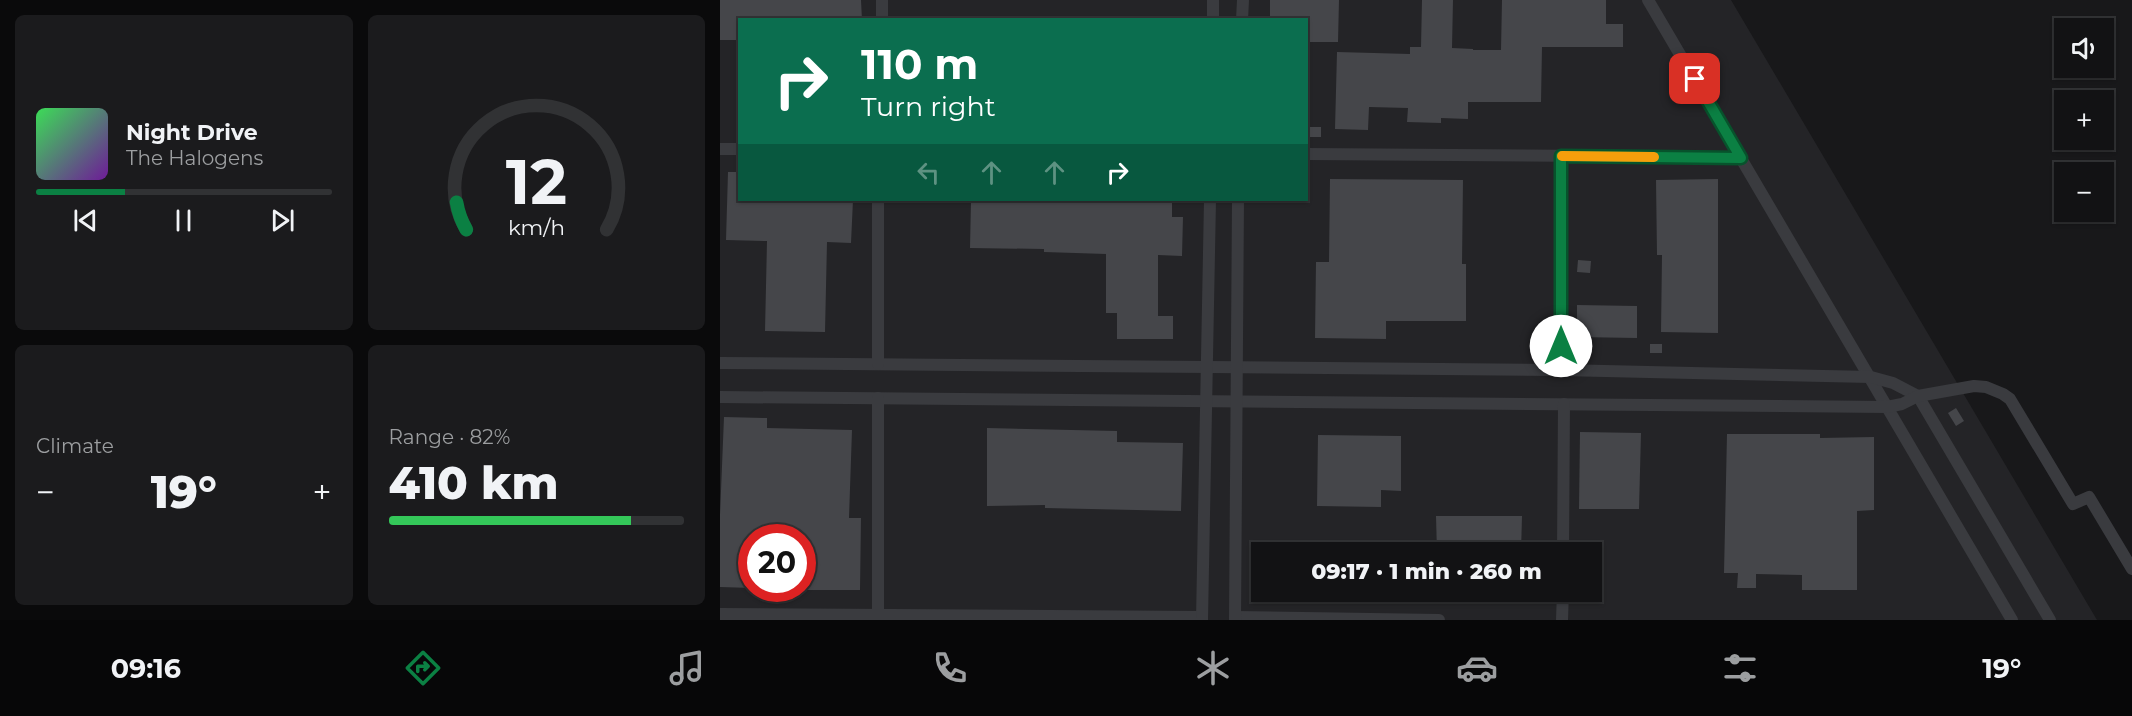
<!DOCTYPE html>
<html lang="en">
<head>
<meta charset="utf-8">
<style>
  :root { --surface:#121214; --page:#1b1b1d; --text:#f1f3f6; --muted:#9c9ea0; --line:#313234; --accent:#0b8043 }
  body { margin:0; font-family:Montserrat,sans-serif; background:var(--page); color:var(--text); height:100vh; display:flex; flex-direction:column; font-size:22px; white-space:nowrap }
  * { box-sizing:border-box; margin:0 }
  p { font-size:20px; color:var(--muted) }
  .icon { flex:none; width:33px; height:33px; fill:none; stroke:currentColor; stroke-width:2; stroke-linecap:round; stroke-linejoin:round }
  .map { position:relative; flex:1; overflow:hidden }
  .drawer { display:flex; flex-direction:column; gap:15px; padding:15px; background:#0a0a0b; width:720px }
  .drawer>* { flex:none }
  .hud { position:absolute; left:18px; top:18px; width:570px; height:183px; border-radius:0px; box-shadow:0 2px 4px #0004,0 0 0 2px var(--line); background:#0b6e4f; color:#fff; overflow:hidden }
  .controls { position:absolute; left:1334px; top:18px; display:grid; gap:12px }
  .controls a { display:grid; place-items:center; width:60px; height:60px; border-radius:0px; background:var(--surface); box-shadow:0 2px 4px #0004,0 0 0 2px var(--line); font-size:30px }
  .speed { position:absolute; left:18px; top:524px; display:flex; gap:12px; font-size:30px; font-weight:700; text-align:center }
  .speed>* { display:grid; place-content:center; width:78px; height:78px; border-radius:50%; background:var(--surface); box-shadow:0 2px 4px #0004,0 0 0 2px var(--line); line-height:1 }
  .speed .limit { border:9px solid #d22; background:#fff; color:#111 }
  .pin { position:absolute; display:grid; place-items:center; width:51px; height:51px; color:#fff; margin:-26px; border-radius:12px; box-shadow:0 3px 9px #0006 }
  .me { position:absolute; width:66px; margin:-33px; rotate:0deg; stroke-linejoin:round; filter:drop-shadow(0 0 4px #0008) }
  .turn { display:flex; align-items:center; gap:21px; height:126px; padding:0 24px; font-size:27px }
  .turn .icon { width:78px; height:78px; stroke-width:2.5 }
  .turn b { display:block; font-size:42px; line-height:51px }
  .lanes { display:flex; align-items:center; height:57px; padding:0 24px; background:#0003; justify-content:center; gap:30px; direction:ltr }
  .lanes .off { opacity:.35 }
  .big { font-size:45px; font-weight:800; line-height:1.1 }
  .drawer .card { flex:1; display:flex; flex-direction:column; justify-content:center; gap:9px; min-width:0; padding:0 21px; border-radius:9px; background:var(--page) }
  .drawer .dial { align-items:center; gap:0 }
  .dial svg { height:156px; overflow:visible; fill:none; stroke:var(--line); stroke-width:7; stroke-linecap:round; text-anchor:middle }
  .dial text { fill:var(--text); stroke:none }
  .song { display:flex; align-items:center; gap:18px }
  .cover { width:72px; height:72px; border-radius:9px; background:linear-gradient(135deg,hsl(130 70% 55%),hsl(280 70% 35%)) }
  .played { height:6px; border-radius:3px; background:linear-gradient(90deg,var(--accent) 30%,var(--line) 30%) }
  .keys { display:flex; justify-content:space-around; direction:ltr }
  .heat { display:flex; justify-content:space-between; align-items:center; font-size:33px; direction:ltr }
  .charge { height:9px; border-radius:4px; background:linear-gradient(90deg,#34c759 82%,var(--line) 0) }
  .drawer .tiles { flex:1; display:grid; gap:15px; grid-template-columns:repeat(2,1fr) }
  .trip { position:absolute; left:531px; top:542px; width:351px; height:60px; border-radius:0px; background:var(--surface); box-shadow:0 2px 4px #0004,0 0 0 2px var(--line); font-weight:800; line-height:60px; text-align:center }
  .dock { display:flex; height:96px; justify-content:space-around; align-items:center; background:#070708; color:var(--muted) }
  .dock .icon { width:42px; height:42px }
  .dock .active { color:var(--accent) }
  .dock b { font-size:27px; color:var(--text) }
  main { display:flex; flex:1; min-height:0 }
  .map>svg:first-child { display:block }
  .built { fill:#242427; fill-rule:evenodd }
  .building { fill:#45464a }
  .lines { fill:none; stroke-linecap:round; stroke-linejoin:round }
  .minor { stroke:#3a3b3f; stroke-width:12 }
  .route-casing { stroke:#07532c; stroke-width:15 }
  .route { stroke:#0b8043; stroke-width:10 }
  .slow { stroke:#f59e0b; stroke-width:10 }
</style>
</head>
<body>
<main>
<section class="drawer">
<div class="tiles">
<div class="card">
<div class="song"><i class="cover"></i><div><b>Night Drive</b><p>The Halogens</p></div></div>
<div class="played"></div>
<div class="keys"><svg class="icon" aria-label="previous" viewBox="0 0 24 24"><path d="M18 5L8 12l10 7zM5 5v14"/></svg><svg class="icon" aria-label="pause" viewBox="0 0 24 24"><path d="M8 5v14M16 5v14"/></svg><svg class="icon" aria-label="next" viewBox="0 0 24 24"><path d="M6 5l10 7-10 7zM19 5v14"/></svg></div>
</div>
<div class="card dial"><svg viewBox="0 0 100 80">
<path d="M14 69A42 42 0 1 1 86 69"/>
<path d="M14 69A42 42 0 0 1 9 55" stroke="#0b8043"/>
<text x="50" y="56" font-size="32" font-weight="700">12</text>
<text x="50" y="72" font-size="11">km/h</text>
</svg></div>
<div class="card"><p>Climate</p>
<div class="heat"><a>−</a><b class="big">19°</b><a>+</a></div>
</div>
<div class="card"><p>Range · 82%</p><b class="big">410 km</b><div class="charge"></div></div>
</div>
</section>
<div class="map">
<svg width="1412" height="620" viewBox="0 0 1412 620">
  <rect width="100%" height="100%" fill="#18181a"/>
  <!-- built -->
  <path class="built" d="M0 0H1011L1377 620H0ZM20 20H586V200H20ZM32 537H82V588H32ZM542 552H872V591H542Z"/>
  <!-- building -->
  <g class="building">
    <path d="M0 0H141L142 20H20V40H0Z"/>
    <path d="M550 0H619L618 42H587L588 20H550Z"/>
    <path d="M702 0H733L732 48 753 49V50H781L782 0H886V24H903V47H822L821 102H748V119L721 118V123L687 122 688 108 649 107 648 130 615 129 617 52 690 54V47H701Z"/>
    <rect x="586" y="127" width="15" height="10"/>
    <path d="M8 172H20V200H133L131 243 107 242 105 332 45 331 47 241 6 240Z"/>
    <path d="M610 179 743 180 742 264H746V321H666V339L595 338 596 262H609Z"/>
    <path d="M998 179V333L941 332 942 255H937L936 180Z"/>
    <path d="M251 200H452V217H463L462 256 438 255V316H453V339H397V313H386V254L324 252V249L250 248Z"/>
    <path d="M858 260 871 261 870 273 857 272Z"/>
    <path d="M857 305 917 306V338L857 337Z"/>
    <rect x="930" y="344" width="12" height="9"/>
    <path d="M1236 408 1244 421 1236 426 1228 413Z"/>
    <path d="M4 417 47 418V428L132 430 129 518H141L140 590H82V537H32V588L0 587V515Z"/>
    <path d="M267 428 397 431V442L463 443 461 511 325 508V505L267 506Z"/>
    <path d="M860 432 921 433 919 509H859Z"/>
    <path d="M1007 434H1100V438L1154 437V510L1137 511V590H1082V575L1036 574V588H1017L1018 573H1004Z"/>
    <path d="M598 435 681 436V491L661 490V507L597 506Z"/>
    <path d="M716 516H802L801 552H717Z"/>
  </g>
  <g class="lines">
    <!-- minor -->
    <g class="minor">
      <path d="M928 0 1292 620"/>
      <path d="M162 20V0"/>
      <path d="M493 20V0"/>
      <path d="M522 20 523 0"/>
      <path d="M0 149H20"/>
      <path d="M586 154 1021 157"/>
      <path d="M0 363 841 370 1151 377 1173 383 1198 396 1330 620"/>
      <path d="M158 364V200"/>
      <path d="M841 370V156"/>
      <path d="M0 397 1167 407 1182 404 1198 396 1254 386 1266 387 1283 394 1290 399 1353 504 1369 497 1412 569"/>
      <path d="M843 552 844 404"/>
      <path d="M0 614 482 617"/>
      <path d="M515 617 719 620"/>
      <path d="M158 620V398"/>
      <path d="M482 620 490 200"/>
      <path d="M515 620 518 200"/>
      <path d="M842 620 843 591"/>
    </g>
  </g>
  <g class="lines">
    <defs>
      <path id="route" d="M841 346V156L1021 158 975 79"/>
    </defs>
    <!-- route casing -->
    <use href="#route" class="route-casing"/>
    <!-- route -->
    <use href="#route" class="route"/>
    <!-- slow -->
    <path class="slow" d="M842 156 934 157"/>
  </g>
</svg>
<div class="controls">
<a><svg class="icon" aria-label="sound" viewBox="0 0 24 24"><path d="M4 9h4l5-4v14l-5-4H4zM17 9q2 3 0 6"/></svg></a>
<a>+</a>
<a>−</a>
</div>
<div class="speed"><div class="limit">20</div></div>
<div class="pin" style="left:975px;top:79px;background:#d93025"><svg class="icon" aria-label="arrive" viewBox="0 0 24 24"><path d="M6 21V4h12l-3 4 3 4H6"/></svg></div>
<svg class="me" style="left:841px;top:346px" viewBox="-20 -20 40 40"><circle r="19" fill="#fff"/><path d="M0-13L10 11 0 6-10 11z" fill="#0b8043"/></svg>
<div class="trip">09:17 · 1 min · 260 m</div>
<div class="hud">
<div class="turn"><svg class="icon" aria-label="right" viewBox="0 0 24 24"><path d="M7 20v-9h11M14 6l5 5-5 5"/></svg><div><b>110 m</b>Turn right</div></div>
<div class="lanes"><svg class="icon off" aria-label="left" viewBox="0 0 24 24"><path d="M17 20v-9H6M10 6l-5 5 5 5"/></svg><svg class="icon off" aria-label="ahead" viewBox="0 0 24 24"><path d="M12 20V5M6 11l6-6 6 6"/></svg><svg class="icon off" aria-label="ahead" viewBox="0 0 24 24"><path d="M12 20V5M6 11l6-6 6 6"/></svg><svg class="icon" aria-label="right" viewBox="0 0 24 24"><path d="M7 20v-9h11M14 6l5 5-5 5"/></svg></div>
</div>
</div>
</main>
<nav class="dock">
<b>09:16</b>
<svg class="icon active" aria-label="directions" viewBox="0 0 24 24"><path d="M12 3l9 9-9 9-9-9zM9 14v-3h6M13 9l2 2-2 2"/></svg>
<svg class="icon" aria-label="music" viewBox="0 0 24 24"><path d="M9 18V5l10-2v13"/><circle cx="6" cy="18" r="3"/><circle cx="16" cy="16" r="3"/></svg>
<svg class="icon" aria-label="phone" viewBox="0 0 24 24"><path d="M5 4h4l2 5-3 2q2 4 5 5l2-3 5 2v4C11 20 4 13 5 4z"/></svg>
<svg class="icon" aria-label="climate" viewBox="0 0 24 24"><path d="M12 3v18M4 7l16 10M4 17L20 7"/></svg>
<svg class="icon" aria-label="car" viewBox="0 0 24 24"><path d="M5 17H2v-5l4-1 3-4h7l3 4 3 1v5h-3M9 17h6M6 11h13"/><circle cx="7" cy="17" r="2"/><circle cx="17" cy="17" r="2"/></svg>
<svg class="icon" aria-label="filters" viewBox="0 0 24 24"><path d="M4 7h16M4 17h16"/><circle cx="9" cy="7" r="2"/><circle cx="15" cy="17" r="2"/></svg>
<b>19°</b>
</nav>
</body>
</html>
